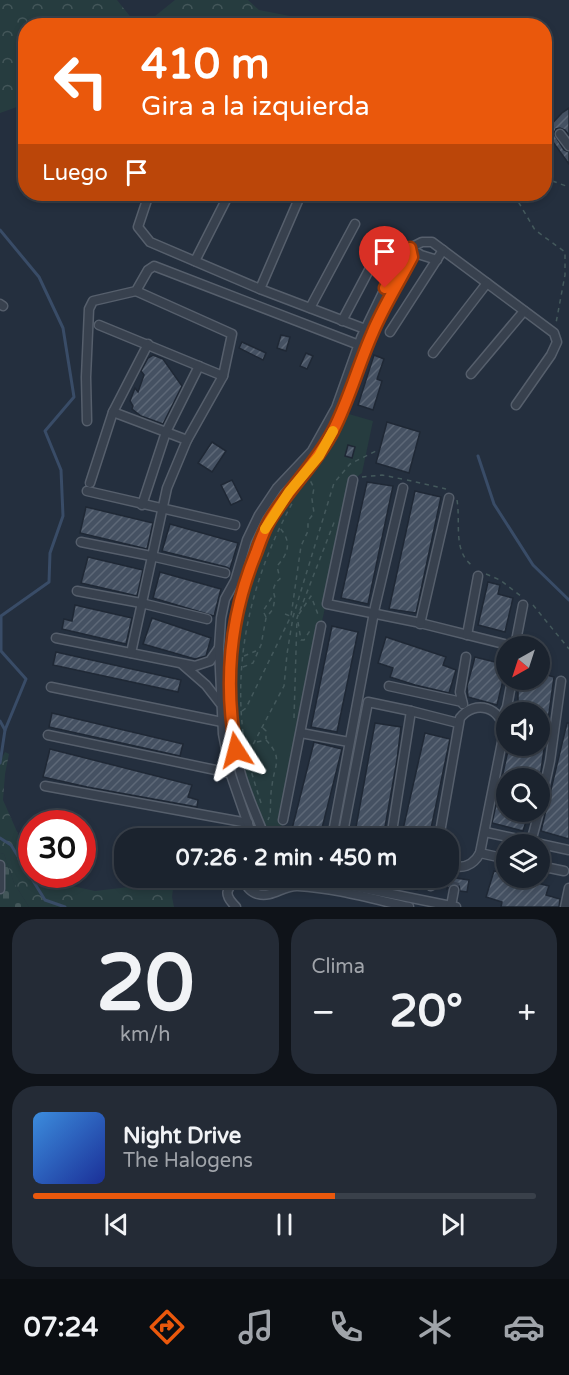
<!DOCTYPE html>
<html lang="es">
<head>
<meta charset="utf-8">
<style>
  :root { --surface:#1b232e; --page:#242b36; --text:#f1f3f6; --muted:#a0a4aa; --line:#39404a; --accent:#ea580c }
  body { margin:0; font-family:"Varela Round",sans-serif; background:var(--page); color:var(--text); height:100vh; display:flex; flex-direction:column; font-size:22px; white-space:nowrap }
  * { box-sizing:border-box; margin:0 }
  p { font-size:20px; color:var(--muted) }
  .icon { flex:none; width:33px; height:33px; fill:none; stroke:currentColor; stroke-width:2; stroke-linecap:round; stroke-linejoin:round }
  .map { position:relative; height:907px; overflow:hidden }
  .details { display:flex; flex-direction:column; gap:12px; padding:12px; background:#0f1319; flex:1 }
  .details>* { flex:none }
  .top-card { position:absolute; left:18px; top:18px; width:534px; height:183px; border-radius:24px; box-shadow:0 3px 9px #0003,0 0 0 2px var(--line); background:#ea580c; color:#fff; overflow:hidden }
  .needle { width:39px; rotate:219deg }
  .tools { position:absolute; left:496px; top:636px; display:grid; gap:12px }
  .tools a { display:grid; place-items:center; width:54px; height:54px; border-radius:50%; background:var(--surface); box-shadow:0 3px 9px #0003,0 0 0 2px var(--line); font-size:30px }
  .speed { position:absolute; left:18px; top:810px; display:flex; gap:12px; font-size:30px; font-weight:700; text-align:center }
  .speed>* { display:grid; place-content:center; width:78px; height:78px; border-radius:50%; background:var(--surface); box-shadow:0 3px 9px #0003,0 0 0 2px var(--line); line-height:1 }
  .speed .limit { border:9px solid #d22; background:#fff; color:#111 }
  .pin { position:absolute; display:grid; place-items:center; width:51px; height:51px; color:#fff; margin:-62px -26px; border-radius:50% 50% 50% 0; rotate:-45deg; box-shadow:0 0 6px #0007 }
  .pin .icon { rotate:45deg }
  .me { position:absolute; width:66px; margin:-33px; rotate:351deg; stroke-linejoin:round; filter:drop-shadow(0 0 4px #0008) }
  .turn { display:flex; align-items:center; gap:21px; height:126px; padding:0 24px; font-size:27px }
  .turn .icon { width:78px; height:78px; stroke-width:2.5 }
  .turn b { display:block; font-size:42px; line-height:51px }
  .then { display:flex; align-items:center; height:57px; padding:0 24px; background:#0003; gap:12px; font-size:22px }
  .big { font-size:45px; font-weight:800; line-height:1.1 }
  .details .tile { flex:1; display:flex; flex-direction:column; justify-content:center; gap:9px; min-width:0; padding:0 21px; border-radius:24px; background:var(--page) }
  .details .dial { align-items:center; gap:0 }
  .dial b { font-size:78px; line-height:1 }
  .song { display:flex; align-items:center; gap:18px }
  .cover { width:72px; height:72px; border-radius:9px; background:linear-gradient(135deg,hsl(210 70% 55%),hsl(230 70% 35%)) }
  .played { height:6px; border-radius:3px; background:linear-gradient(90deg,var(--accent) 60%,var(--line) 60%) }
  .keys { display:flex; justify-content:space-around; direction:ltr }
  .heat { display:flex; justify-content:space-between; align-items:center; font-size:33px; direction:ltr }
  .details .tiles { flex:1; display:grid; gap:12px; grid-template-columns:1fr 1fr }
  .tile:last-child { grid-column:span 2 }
  .trip { position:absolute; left:114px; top:828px; width:345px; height:60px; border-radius:24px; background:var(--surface); box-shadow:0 3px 9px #0003,0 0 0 2px var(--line); font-weight:800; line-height:60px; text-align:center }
  .tab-bar { display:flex; height:96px; justify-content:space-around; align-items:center; background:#0b0e12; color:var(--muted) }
  .tab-bar .icon { width:42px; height:42px }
  .tab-bar .on { color:var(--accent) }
  .tab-bar b { font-size:27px; color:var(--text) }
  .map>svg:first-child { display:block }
  .green { fill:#263c3f }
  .forest { fill:url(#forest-crowns) }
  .cemetery { fill:url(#cemetery-stones) }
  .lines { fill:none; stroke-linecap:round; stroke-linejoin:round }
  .stream { stroke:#394c67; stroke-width:3 }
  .building { fill:url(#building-hatch); stroke:#1f2835; stroke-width:1.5 }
  .minor-tunnel { stroke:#3a4453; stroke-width:8; stroke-dasharray:8 4; stroke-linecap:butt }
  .minor-casing { stroke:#565f6c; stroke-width:11 }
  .path { stroke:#44595c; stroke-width:1.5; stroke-dasharray:4.5 4.5; stroke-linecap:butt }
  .minor { stroke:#38414e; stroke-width:8 }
  .route-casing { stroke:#983908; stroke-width:15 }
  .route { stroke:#ea580c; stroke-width:10 }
  .slow { stroke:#f59e0b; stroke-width:10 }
</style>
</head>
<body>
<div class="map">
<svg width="569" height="907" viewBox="0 0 569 907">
  <defs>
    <pattern id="forest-crowns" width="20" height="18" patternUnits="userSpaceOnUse" patternTransform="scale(1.5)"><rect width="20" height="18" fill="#263c3f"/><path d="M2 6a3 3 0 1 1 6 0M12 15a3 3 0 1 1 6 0" fill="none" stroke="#435659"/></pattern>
    <pattern id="cemetery-stones" width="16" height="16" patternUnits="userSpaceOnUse" patternTransform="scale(1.5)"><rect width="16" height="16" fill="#263c3f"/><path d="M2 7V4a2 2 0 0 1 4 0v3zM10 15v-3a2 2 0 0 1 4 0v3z" fill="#435659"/></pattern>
    <pattern id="building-hatch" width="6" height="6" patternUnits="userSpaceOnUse" patternTransform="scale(1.5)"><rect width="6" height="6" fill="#455162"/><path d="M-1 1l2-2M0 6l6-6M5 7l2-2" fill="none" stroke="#5d6877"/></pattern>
  </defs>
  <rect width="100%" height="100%" fill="#242f3e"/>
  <!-- green -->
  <path class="green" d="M342 412 373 421 362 473 353 480 321 626 279 838H265L249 800 233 735 234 627 264 533Z"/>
  <!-- forest -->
  <g class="forest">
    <path d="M0 0H117L137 25 26 26 25 104 0 113Z"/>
    <path d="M175 0H248L259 10 320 22 327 25H144Z"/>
    <path d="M5 752 9 754 5 774 3 800 26 852 31 859 32 874 48 875 72 886 95 891 129 887 143 878H174L172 897 174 907H29L14 883 4 854 0 853V762Z"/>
  </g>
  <!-- cemetery -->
  <path class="cemetery" d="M0 853 4 854 14 883 29 907H0Z"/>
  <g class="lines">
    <!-- stream -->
    <g class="stream">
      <path d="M0 230 39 277 63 328 74 397 45 431 61 470 63 516 50 553 49 582 1 616V651L26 679 5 730"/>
      <path d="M478 456 494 504 533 565 569 600"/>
      <path d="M0 721 5 730 0 763"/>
      <path d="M0 838 11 845 45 900 65 907"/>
    </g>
  </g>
  <!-- building -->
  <g class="building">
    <path d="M569 108V135L565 130 560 128 556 129 554 134 564 150 569 152V164L545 131 562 113Z"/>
    <path d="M281 335 290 337 286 351 277 348Z"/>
    <path d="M242 342 266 353 263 360 239 348Z"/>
    <path d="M306 353 313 356 307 369 300 366Z"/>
    <path d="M153 355 163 359 182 386 163 424 141 416 132 409 133 406 130 401 135 388 138 392 144 375 141 371 148 358Z"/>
    <path d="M374 355 384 359 377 379 382 381 373 410 358 405Z"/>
    <path d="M387 422 420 432 409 473 376 463Z"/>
    <path d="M212 442 226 451 212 472 198 463Z"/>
    <path d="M348 445 355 447 352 458 345 456Z"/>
    <path d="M232 480 242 500 231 505 221 485Z"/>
    <path d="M367 482 393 486 368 604 341 598Z"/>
    <path d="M415 491 441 497 416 613 389 609Z"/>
    <path d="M86 507 153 523 147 549 80 533Z"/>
    <path d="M170 524 238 543 230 569 226 567 162 551Z"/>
    <path d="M88 557 143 570 137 596 81 583Z"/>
    <path d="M160 572 221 589 214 616 153 598Z"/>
    <path d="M488 582 500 585 498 594 513 598 505 632 478 625Z"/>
    <path d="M75 605 132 618 126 644 62 629 64 619 72 621Z"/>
    <path d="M152 618 211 638 206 656 195 659 143 644Z"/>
    <path d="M332 626 358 632 337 732 311 727Z"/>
    <path d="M386 637 446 657 443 665 456 670 449 693 415 685 390 677 393 668 378 663Z"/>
    <path d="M56 652 181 680 178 692 53 665Z"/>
    <path d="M475 657 507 665V675L504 676 497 705 468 697 467 686Z"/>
    <path d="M540 673 554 677 540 778H507V812H529L523 831 492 823 509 746H540V712H518V680H540Z"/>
    <path d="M52 713 183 744 180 756 49 727Z"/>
    <path d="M375 723 401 727 397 760 383 838H354Z"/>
    <path d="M567 723H569V839L541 831Z"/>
    <path d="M425 733 450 739 429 838H401Z"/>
    <path d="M314 742 342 749 320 836 292 829Z"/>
    <path d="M50 749 192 785 188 797 198 800 197 807 87 787 43 777Z"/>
    <path d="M494 871 507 874V878H518L549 886 546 895 560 899 559 907H501L502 902 486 897Z"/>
    <path d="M449 877 469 880 467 892 460 891 459 886 455 884 447 889Z"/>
    <path d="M392 878H420L417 890 390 884Z"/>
  </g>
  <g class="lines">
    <!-- minor-tunnel -->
    <path class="minor-tunnel" d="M454 890 456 878"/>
    <defs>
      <g id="minor">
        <path d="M560 134 569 146"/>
        <path d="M149 194 138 227 150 242 260 289 365 329"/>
        <path d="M437 260 421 255 410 248 422 242H432L554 333 557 342 551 355 516 405"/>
        <path d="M195 261 229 194"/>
        <path d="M260 289 301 194"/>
        <path d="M0 304 3 306"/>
        <path d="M310 308 355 224"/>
        <path d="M342 321 387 236"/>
        <path d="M99 325 223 376"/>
        <path d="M390 332 443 250"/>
        <path d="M433 353 487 283"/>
        <path d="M471 374 524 311"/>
        <path d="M113 412 187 440"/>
        <path d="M87 421 86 377 89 309 93 301 136 291 148 270 154 266 359 345"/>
        <path d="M353 480 327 604 416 622 512 646"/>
        <path d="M90 483 113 412 148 344"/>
        <path d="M87 491 235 525"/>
        <path d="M142 505 166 432 199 366"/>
        <path d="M81 542 151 556 225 573"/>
        <path d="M77 591 141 603 207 619"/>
        <path d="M420 624 449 498"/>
        <path d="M467 635 478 576"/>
        <path d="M56 638 195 666 210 661 219 648"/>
        <path d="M515 646 523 605"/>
        <path d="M131 653 167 488 187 440 223 376 232 334 136 291"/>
        <path d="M183 665 206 685 220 703"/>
        <path d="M389 686 462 702"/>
        <path d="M51 687 222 722"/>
        <path d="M463 704 460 692 466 657"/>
        <path d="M501 719 507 707 512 680"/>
        <path d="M301 733 349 742"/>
        <path d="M48 735 230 773"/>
        <path d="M45 786 248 823"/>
        <path d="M540 807 550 761 561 681"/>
        <path d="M283 820 321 626"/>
        <path d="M485 832 569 850"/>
        <path d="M251 838 249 827 231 775 223 734 219 648 221 618 225 599 235 581 247 540 259 515 277 488 312 451 336 408 361 338 403 251 410 248 412 257C399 282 383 307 372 334 358 366 349 399 333 430 316 465 285 489 268 523 230 597 219 690 240 771 246 794 257 816 265 838"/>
        <path d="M332 838 375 607 403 488"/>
        <path d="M342 838 368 702 411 711 458 723"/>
        <path d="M391 838 411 711"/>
        <path d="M439 838 460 718C475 699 502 707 504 732L480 853C473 866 462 870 448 864"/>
        <path d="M531 842 539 812"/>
        <path d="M480 853 507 859"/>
        <path d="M0 865V889"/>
        <path d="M540 866 564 871"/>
        <path d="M243 878C245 885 250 892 258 894 272 898 284 885 298 886 335 888 373 899 409 907"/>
        <path d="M312 878 456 907"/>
        <path d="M431 886 432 878"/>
        <path d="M451 906 454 890"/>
        <path d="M236 907C223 894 226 890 237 878"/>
        <path d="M565 907 569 888"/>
      </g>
    </defs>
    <!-- minor casing -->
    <use href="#minor" class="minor-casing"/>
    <!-- path -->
    <g class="path">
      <path d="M544 178 569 187"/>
      <path d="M523 194 519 203 535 230 565 252V275L556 323"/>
      <path d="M362 477 382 475 402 479"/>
      <path d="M407 480 446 489"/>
      <path d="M457 500C461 524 452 552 474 567"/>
      <path d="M486 574 500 580 522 597"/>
      <path d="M533 605 569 649"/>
      <path d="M285 614 290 616"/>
      <path d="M299 614 311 596 319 617"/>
      <path d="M266 617 263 611 274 594"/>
      <path d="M298 622 301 640H304L311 629"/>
      <path d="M244 656 256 651"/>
      <path d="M243 667 253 663 261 645 266 618 273 609 275 598 273 590 276 582 280 579 277 566C289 553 292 541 279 527"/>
      <path d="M242 711 246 708 291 616 301 546 308 531V521L314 513 312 499 314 488 310 480"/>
      <path d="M294 718 297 618 335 520"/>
      <path d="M263 728 266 731V739"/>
      <path d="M257 742 266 740C284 759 274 765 272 786 270 795 271 806 270 815L268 820"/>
      <path d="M249 752 284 686 287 654 293 617 334 483 350 464 376 451"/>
      <path d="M261 803C253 778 244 750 242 723 235 645 256 568 294 500"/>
      <path d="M271 827 276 838 278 828"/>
    </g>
    <!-- minor -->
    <use href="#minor" class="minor"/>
  </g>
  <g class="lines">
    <defs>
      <path id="route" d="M236 750C224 684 230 616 256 553 260 542 264 530 270 520 289 488 316 464 333 431 349 400 358 366 372 334 383 307 399 282 412 257L410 248 403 251 385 288"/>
    </defs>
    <!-- route casing -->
    <use href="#route" class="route-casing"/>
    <!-- route -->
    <use href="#route" class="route"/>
    <!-- slow -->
    <path class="slow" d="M265 529 289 492 319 456 333 431"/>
  </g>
</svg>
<div class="tools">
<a><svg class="needle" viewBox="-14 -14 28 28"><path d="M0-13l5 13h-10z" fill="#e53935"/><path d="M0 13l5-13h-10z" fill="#a0a4aa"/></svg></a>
<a><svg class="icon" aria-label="sound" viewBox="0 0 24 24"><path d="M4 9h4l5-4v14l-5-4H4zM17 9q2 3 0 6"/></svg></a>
<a><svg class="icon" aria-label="search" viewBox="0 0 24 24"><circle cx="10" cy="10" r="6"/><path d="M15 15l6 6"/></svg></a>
<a><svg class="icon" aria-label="layers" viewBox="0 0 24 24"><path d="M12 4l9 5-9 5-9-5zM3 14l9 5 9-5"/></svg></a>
</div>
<div class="speed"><div class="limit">30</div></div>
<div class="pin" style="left:385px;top:288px;background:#d93025"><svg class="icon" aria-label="arrive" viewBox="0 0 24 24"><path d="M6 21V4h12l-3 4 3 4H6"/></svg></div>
<svg class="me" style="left:236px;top:750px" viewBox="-20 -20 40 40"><path d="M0-17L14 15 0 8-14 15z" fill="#ea580c" stroke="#fff" stroke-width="4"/></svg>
<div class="trip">07:26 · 2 min · 450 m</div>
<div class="top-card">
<div class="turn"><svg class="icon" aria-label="left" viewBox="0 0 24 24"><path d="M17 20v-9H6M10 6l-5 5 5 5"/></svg><div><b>410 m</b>Gira a la izquierda</div></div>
<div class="then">Luego<svg class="icon" aria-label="arrive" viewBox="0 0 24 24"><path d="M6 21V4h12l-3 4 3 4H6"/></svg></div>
</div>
</div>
<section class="details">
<div class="tiles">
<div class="tile dial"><b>20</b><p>km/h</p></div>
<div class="tile"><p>Clima</p>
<div class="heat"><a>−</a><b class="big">20°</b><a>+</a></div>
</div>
<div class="tile">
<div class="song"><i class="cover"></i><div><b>Night Drive</b><p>The Halogens</p></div></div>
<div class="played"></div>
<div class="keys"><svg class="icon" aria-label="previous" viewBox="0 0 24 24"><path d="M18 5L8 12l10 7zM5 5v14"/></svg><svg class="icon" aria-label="pause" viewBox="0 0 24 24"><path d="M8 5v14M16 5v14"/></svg><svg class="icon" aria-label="next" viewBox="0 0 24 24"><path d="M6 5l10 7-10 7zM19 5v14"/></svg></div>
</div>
</div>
</section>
<nav class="tab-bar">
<b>07:24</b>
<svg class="icon on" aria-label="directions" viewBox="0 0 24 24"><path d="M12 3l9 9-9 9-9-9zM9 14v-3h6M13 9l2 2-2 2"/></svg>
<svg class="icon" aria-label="music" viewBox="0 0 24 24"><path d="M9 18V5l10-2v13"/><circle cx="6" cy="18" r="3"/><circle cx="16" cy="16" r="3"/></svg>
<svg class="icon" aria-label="phone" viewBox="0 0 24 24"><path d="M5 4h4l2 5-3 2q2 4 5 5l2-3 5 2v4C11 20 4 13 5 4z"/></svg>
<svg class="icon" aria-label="climate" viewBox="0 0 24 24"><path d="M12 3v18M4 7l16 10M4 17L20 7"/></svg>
<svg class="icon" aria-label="car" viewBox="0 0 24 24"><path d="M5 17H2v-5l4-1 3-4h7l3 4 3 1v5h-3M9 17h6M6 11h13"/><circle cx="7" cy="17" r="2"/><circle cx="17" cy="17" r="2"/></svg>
</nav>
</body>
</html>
